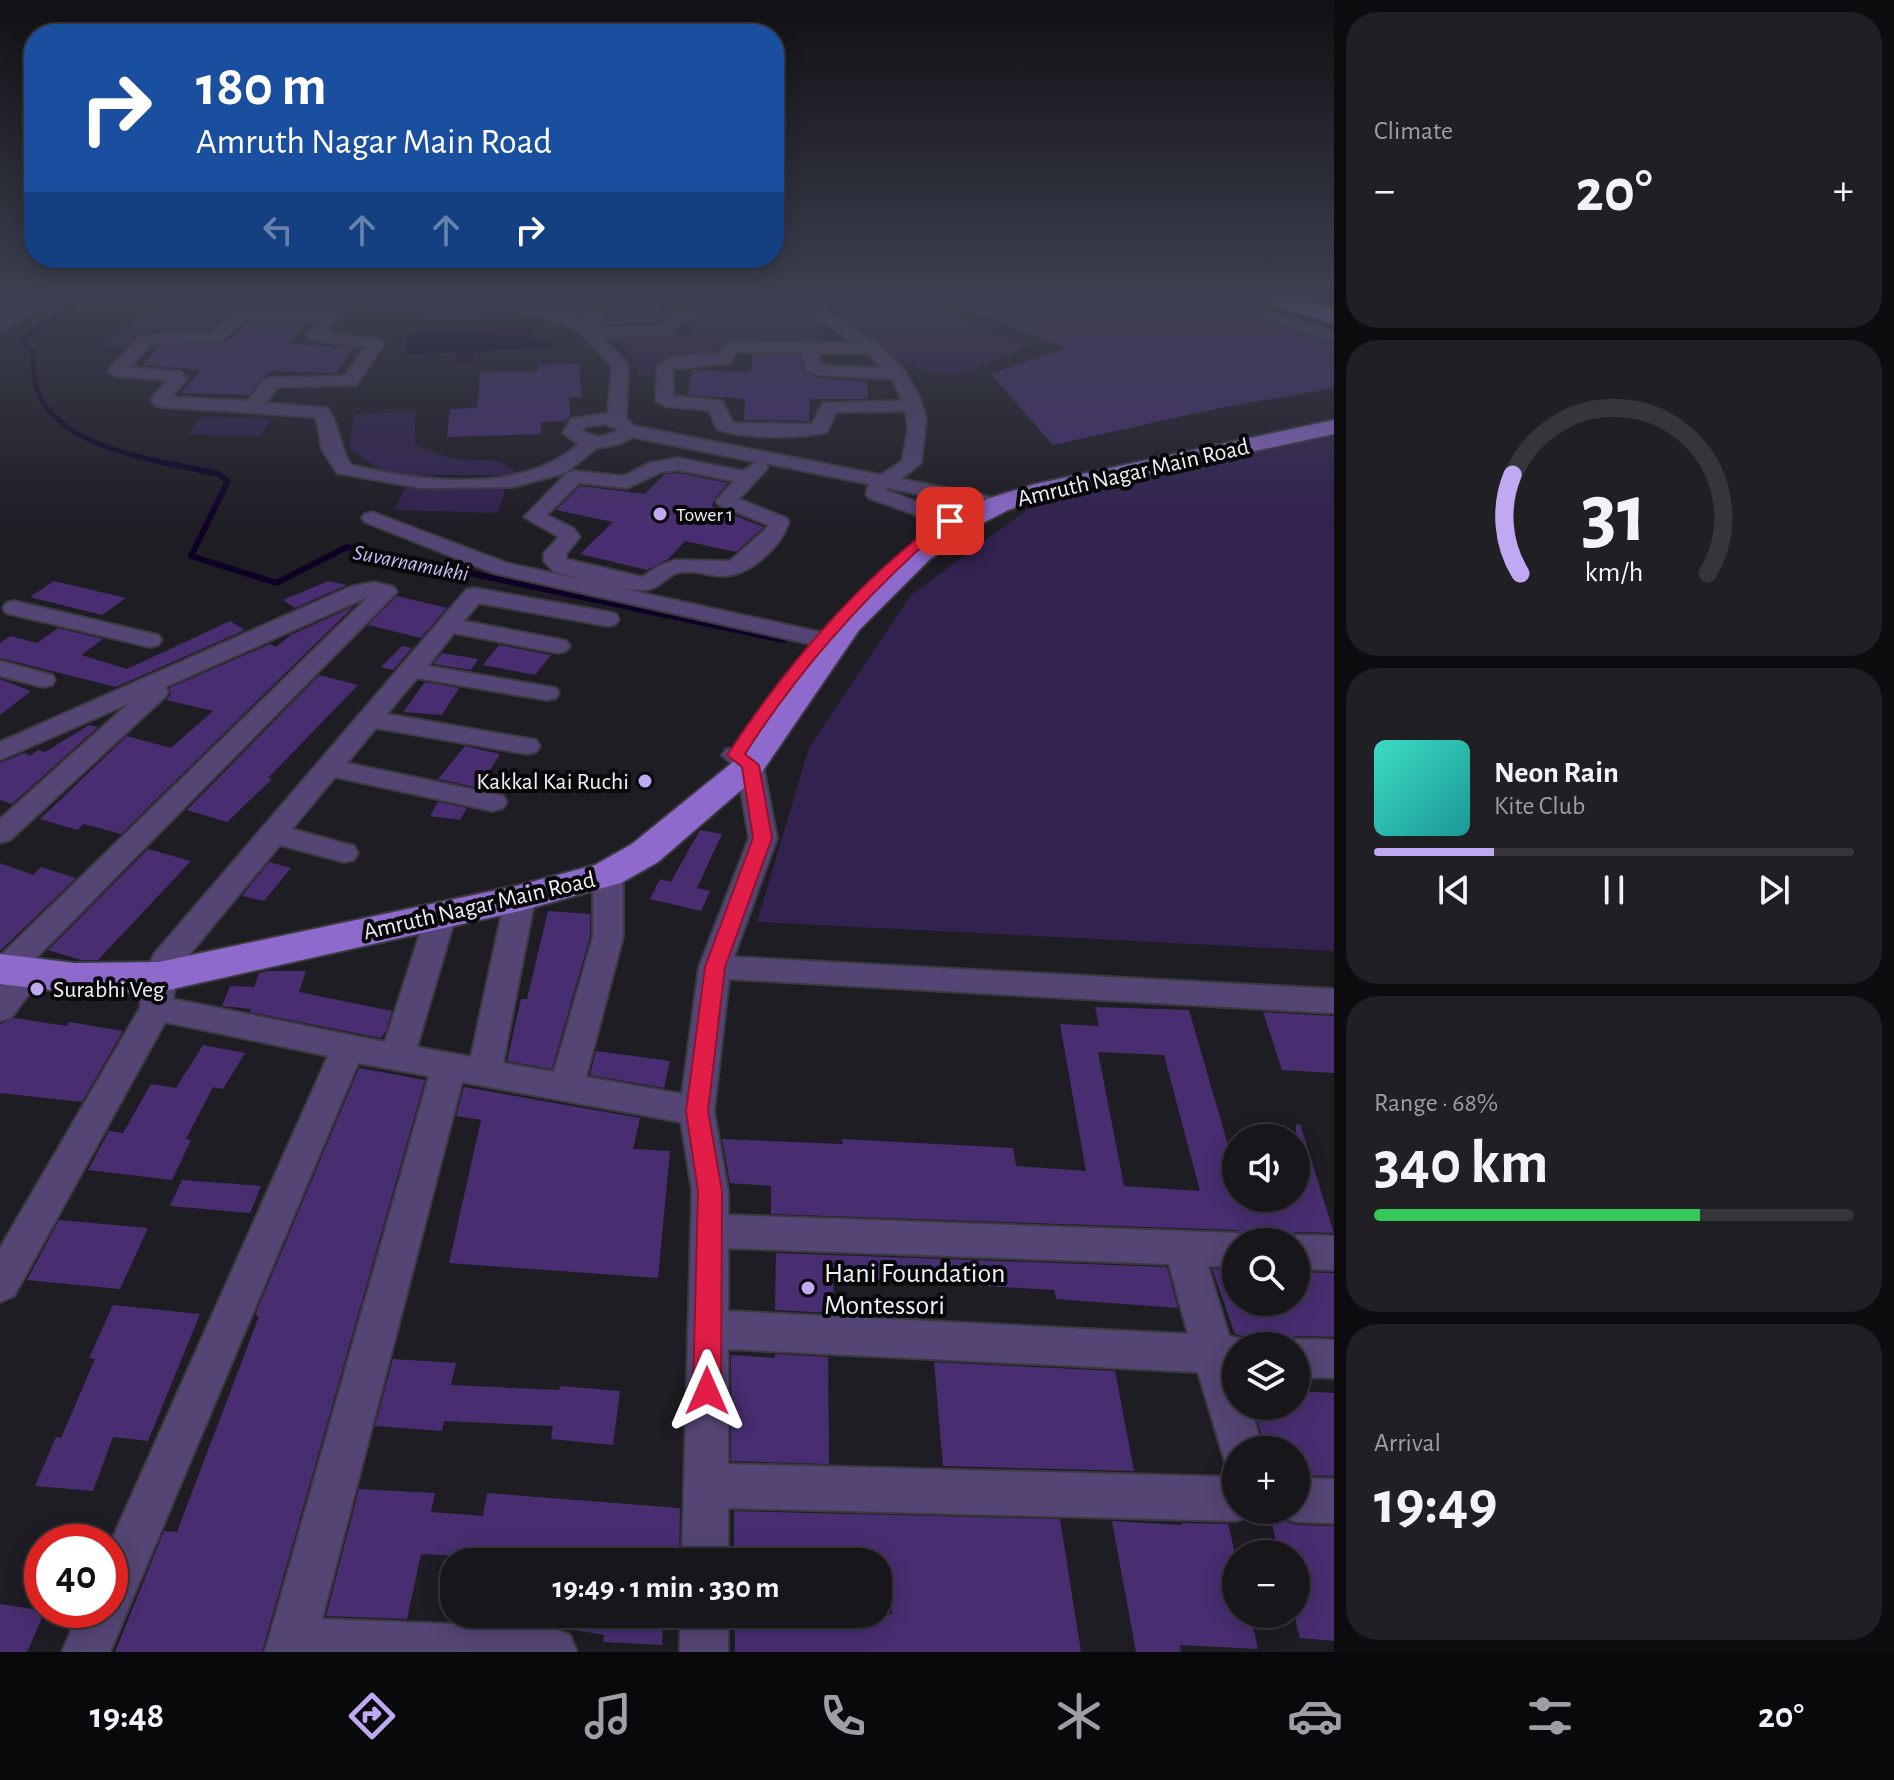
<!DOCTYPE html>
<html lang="en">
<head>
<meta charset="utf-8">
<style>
  :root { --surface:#17161b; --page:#201f24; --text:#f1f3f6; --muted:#9e9fa3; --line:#36353a; --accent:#c0a8f3 }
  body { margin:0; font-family:"Alegreya Sans",sans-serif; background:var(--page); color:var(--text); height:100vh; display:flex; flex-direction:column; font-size:30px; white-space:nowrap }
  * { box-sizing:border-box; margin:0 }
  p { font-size:26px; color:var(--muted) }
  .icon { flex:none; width:44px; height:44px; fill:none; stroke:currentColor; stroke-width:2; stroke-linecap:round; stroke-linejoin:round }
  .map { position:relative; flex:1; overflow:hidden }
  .sheet { display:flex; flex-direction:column; gap:12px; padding:12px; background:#0d0c0f; width:560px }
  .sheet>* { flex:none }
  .top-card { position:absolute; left:24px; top:24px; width:760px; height:244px; border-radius:32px; box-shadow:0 4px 20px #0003,0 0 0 2px var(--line); background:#1a4fa0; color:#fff; overflow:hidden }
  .buttons { position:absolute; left:1222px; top:1124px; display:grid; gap:16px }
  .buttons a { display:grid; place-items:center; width:88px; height:88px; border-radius:50%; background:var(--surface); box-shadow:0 4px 20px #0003,0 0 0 2px var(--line); font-size:40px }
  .speed { position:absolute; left:24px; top:1524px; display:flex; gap:16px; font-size:40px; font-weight:700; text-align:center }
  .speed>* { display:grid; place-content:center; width:104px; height:104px; border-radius:50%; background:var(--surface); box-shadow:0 4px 20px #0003,0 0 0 2px var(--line); line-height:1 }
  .speed .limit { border:12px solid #d22; background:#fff; color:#111 }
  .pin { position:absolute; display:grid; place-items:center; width:68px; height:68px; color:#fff; margin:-34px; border-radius:16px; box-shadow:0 4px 12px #0006 }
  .me { position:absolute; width:88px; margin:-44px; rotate:0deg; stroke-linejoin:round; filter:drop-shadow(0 0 6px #0008) }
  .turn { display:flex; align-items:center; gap:28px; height:168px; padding:0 40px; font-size:36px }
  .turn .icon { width:104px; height:104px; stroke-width:2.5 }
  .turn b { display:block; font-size:56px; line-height:68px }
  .lanes { display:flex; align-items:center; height:76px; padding:0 40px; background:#0003; justify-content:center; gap:40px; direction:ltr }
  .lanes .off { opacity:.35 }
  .big { font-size:60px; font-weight:700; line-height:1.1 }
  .sheet .tile { flex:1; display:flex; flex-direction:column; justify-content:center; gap:12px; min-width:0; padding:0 28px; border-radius:32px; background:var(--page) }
  .sheet .dial { align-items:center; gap:0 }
  .dial svg { height:208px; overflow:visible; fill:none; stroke:var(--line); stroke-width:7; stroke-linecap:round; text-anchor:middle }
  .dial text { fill:var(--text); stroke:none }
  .song { display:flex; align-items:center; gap:24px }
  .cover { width:96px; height:96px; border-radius:12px; background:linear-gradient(135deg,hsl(170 70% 55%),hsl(180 70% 35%)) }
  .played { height:8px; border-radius:4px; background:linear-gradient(90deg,var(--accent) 25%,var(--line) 25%) }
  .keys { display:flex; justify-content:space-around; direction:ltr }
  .heat { display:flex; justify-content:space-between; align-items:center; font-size:44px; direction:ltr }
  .charge { height:12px; border-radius:6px; background:linear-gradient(90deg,#34c759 68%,var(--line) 0) }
  .trip { position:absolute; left:440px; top:1548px; width:452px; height:80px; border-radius:32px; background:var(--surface); box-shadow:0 4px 20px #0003,0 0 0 2px var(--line); font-weight:700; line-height:80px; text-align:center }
  .dock { display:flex; height:128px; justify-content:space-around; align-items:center; background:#09090b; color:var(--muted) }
  .dock .icon { width:56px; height:56px }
  .dock .current { color:var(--accent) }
  .dock b { font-size:36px; color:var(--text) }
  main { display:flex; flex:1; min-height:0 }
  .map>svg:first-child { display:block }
  .green { fill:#332250 }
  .water { fill:#0f0026 }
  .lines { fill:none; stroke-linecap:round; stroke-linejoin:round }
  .stream-far1 { stroke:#0f0026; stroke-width:5 }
  .stream { stroke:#0f0026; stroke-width:6 }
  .building { fill:#482e70; fill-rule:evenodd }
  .minor-casing { stroke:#3c3a41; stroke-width:4 }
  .major-casing { stroke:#3c3a41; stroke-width:4 }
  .highway-casing { stroke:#3c3a41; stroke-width:4 }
  .minor { fill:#554574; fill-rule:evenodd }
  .major { fill:#8d6acb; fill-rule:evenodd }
  .highway { fill:#a378ed; fill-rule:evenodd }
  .rail { stroke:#b4b3b8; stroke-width:4; stroke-dasharray:9 9; stroke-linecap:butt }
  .route { fill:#e11d48; stroke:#92132f; stroke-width:2 }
  .poi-dot { fill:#c0a8f3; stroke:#08080b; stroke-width:3 }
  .labels { text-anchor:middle; stroke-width:8; stroke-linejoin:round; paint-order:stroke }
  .far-poi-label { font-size:20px; fill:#f0eff4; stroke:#08080b; text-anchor:start }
  .far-water-label { font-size:22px; font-style:italic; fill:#cfbcf8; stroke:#08080b }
  .street-label { font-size:24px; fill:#f0eff4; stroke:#08080b }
  .poi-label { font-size:24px; fill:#f0eff4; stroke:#08080b; text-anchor:end }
  .near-poi-label { font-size:28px; fill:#f0eff4; stroke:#08080b; text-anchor:start }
</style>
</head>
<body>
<main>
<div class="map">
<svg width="1334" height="1652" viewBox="0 0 1334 1652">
  <rect width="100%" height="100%" fill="#1f1d24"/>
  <!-- green -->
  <g class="green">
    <path d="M173 299H320L311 311 236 308 215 332 152 330 135 347 99 346 128 323Z"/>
    <path d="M373 299C417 299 465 293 504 314L440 321 405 309 368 308Z"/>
    <path d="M735 299 792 304 818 320 820 341H731L722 344 718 355 682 359 659 376 638 375V362L609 335 685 334 693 327 694 318H720L732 313Z"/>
    <path d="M808 299H913L1034 345C1006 355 976 371 947 375 918 380 834 317 808 299Z"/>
    <path d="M415 411V445C429 450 445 458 459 459 484 462 499 455 519 475H387L349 448 354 415Z"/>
    <path d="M201 417 271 419 260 436 188 434Z"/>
    <path d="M1334 432V951L757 922 809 748 911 595 1042 499Z"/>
    <path d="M407 484 506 486 498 513 395 510Z"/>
  </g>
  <!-- water -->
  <path class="water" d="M531 327 533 340H551L552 348 473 351V361L456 362V352L405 354 407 333Z"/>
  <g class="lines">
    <!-- stream-far1 -->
    <path class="stream-far1" d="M83 299 21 340 33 351C34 361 32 373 35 382 47 435 115 451 160 462"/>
    <!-- stream -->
    <path class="stream" d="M152 460 219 474 228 481 191 556 276 583 347 547 783 640"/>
  </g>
  <!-- building -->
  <g class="building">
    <path d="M609 299H664L661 319 658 323 604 325Z"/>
    <path d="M942 299H1134L1157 307 1159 299H1203L1334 345V388L1219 408 1053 445 991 374 1065 348Z"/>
    <path d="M39 302 54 303 0 333V322Z"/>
    <path d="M251 321 307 323 290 344 353 348 336 373 272 371 262 378 249 395 181 393 201 370 142 365 160 346 230 341Z"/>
    <path d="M752 355H800L803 371 816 378 867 381 868 399H810L809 421 744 420 745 399 688 395 692 370 751 372Z"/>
    <path d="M579 364 582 397 569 398 570 416 566 421 541 422V434L447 437 450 409 477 408 480 372 538 371V365Z"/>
    <path d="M678 473 728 483 714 499 712 507 764 527 736 552 685 541 668 559 647 570 580 554 613 522 556 510 580 486 645 494 665 474Z"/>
    <path d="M54 581 126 598 102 615 30 597Z"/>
    <path d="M328 581 347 585 295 608 283 600Z"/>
    <path d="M397 596 447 608 421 638 368 625Z"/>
    <path d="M354 606 121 834 84 824 77 830 40 819 127 736 171 748 213 711 166 700 171 694 169 688 270 644 276 647 291 635Z"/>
    <path d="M230 621 245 630 116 687 0 658V643L10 636 37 643 58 628 103 639 81 655 127 669Z"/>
    <path d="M499 645 551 655 535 675 483 665Z"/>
    <path d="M402 646 412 648 393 670 381 667Z"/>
    <path d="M442 653 478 659 471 670 433 664Z"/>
    <path d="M319 675 358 685 268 778 272 779 227 822 187 810Z"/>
    <path d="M0 679 31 691 0 715Z"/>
    <path d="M425 682 459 688 442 715 403 712Z"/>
    <path d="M89 725 98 727 12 804 0 800V763L24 753 30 756 38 750 45 752Z"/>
    <path d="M465 746 500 754 479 788 438 779Z"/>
    <path d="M438 802 467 808 460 820 430 816Z"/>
    <path d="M700 830 722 834 697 888 710 891 701 911 650 899 660 879 671 882Z"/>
    <path d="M148 849 191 861 98 960H81L48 950Z"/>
    <path d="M269 862 291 868 264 901 242 896Z"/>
    <path d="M0 863 33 875 41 867 76 878 0 951Z"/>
    <path d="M548 911 590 914V937L552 1069 507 1061 521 999H527Z"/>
    <path d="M268 971H306L299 992 392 1011 386 1031 381 1038 250 1012 251 1009 222 1006 230 986 254 987 259 973Z"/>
    <path d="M1095 1007 1189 1010 1232 1159 1236 1160V1198H1296V1125L1300 1124 1334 1233 1296 1232 1280 1241 1253 1239 1236 1230 771 1214V1186L730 1183 722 1139 843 1144 842 1139 1013 1148 1016 1166 1086 1171 1060 1024 1099 1026ZM1098 1052 1164 1055 1200 1191 1124 1186Z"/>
    <path d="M1263 1012 1334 1016V1073L1282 1070Z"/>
    <path d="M15 1018 67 1026 69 1022 123 1031 82 1102 0 1093V1024Z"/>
    <path d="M203 1045 245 1053 223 1089 213 1087 186 1139 191 1140 172 1180 88 1170 109 1131 123 1133 151 1084 176 1088Z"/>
    <path d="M596 1051 670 1061 664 1088 590 1075Z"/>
    <path d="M359 1068 425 1080 262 1652H115L164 1531 177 1532 259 1316 255 1315Z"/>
    <path d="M464 1087 640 1118 633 1149 670 1151 658 1278 449 1263 481 1120 456 1116Z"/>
    <path d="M182 1180 261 1186 250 1213 170 1206Z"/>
    <path d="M59 1220 148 1228 120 1289 27 1280Z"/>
    <path d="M776 1253 1167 1267 1178 1308 1056 1299 1054 1290 833 1277 834 1313 775 1310Z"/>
    <path d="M1212 1269 1236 1270V1302H1296V1272L1334 1273V1337L1296 1336 1275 1346 1254 1344 1251 1338 1235 1334Z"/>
    <path d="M113 1305 200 1314 148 1441 113 1437 93 1491 35 1486 56 1437 61 1438 95 1359 89 1358Z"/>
    <path d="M775 1354 828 1357 829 1464 731 1461V1355L775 1358Z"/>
    <path d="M393 1359 456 1363 451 1385 559 1390 560 1386 620 1391 613 1445 551 1439 553 1426 444 1421 442 1431 375 1426Z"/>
    <path d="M934 1362 1115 1371 1134 1471 943 1466Z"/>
    <path d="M1296 1391 1334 1393V1476L1296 1475V1450H1266L1253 1406H1296Z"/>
    <path d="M359 1489 435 1493 431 1512 483 1516 487 1493 680 1508 679 1562H459L460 1556 421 1554 407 1619 326 1616Z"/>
    <path d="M734 1511 1060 1519 1081 1652H735V1614H892L888 1562H734Z"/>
    <path d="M1270 1515 1296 1525 1334 1526V1641L1300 1638 1296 1623V1554H1279Z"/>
    <path d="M1112 1521 1182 1525 1181 1523 1228 1524 1236 1558V1614H1250L1258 1649 1180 1645 1181 1652H1136Z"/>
    <path d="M0 1604 45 1611 27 1652H0Z"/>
    <path d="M451 1614H498L497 1623 450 1621Z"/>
    <path d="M546 1614H663L662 1645 603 1642 604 1635 546 1625Z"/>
  </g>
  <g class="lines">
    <defs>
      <g id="minor">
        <path d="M18 299H38L0 319V308Z"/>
        <path d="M336 299H352L326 333 376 339 384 344 356 385 278 387 265 403 327 408C341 426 338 445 351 465 422 482 520 495 579 444L563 433 571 419 608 413 612 366 578 330 541 316 476 302 473 299H504L539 306 540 299H556L554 307C571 307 591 304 605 315L600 328 660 326 670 312 711 309 713 299H729L724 316 681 319 671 334 603 337 628 365 626 419 634 426 881 475 902 461 908 430 906 411 836 412 827 432C801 439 742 439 717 429L709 410 665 406 656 401 657 366 677 356 719 354 723 346 734 342 854 343 788 299H807L839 319 877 344 904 370 920 398 926 420 921 463 901 479 987 496 997 502 987 508 888 488 885 490 957 517 960 521 957 525 950 527 869 498 866 494 869 484 765 463 768 467 765 471 739 499 786 518 789 522C780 548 749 577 720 576 706 575 691 569 677 573 665 577 659 589 645 590 625 592 575 577 554 572L544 561V553L559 537 524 517 567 473 574 471 624 476 649 463 678 458 743 471 757 462 633 437 619 444 597 448 565 473 513 487 421 488 337 473 322 449 316 417 162 407 156 406 151 399 167 380 116 376 108 371 140 336 212 332 234 312 251 308 326 311ZM571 317H588L586 322ZM251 318 319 320 307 336 309 339 365 347 345 376 270 378 264 380 248 401 171 397 187 379 181 372 129 367 151 344 222 340 245 319ZM736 352H802L806 370 817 375 892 379 903 401 823 403 812 424 733 423 722 401 673 396V369L731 363ZM818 353H867L883 368 826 366 820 363ZM604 424 616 428 617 432 598 437 582 432 584 427ZM678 470 734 481 716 501 719 505 768 525 766 529 730 561 675 560 659 566 642 577 566 559V554L580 537 573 528 547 515 579 483 627 488 661 472Z"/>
        <path d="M1206 299H1230L1334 332V342Z"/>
        <path d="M372 512 507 563 824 633 832 635 836 640 832 645 824 647 493 573 365 522 362 518 365 514Z"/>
        <path d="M374 582 394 587 397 592 31 963 39 966 44 974 11 1018 0 1021V986L4 981 0 980V956L368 597 165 687 168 692 165 697 10 840 0 843V819L128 704 0 760V742L350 587Z"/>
        <path d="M474 588 608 612 616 614 619 619 616 624 608 626 479 603 464 621 558 639 566 641 570 646 566 651 558 653 454 633 428 666 556 688 559 693 556 698 547 700 417 678 387 714 536 740 540 746 536 752 527 754 376 728 347 763 503 796 507 802 503 808 493 811 335 777 292 829 354 846 358 853 354 860 344 862 280 845 179 967 173 999 385 1042 426 915 430 908 441 905 452 908 456 915 417 1047 471 1057 505 898 509 891 520 888 531 891 535 898 503 1063 554 1072 593 937V874L598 867 608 864 618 867 623 874V937L586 1077 682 1094 699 967 749 838 737 768 722 755 726 749H744L763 765 777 838 734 957 1334 989V1013L729 979 714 1111 728 1191V1215L1236 1233 1250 1238 1251 1242H1236V1267L1208 1266 1229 1336 1250 1341 1252 1346H1236V1406H1250L1263 1450H1236V1469L1226 1465 1198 1372 728 1349V1464L1236 1477V1510H1254L1252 1515 1236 1521 728 1508V1562H682L692 1191 681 1122 462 1082 322 1619 553 1628 570 1635 577 1652H265L429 1076 358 1063 110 1652H62L80 1610H110V1544L328 1056 165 1022 14 1296 0 1302V1248L140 1008 143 977 154 954 466 590ZM728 1248 1169 1264 1188 1334 728 1311Z"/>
        <path d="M14 601 158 635 162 640 158 645 150 647 6 613 3 608 6 603Z"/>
        <path d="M0 661 52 675 55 680 52 685 43 687 0 676Z"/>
        <path d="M1296 1235 1334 1236V1270L1296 1269V1242H1282Z"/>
        <path d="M1296 1339 1334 1340V1378L1296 1377V1346H1281Z"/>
        <path d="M1296 1478 1334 1479V1523L1296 1522 1280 1516 1278 1510H1296Z"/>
        <rect x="680" y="1614" width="48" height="38"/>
      </g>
      <path id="major" d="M1334 420V434L1051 495 1008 510 977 526 930 559 859 630 762 772 658 862 621 883 520 911 159 992 75 993 0 984V954L75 963 159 962 520 885 595 865 632 844 738 758 837 618 910 547 959 514 990 498 1035 484Z"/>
      <path id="highway" d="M1265 299H1301L1334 309V323L1268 304Z"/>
    </defs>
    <!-- minor casing -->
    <use href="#minor" class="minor-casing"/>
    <!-- major casing -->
    <use href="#major" class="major-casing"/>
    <!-- highway casing -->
    <use href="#highway" class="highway-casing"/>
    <!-- minor -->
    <use href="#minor" class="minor"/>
    <!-- major -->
    <use href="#major" class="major"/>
    <!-- highway -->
    <use href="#highway" class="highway"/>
    <!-- rail -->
    <path class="rail" d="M1293 299 1334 312"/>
  </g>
  <!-- sky -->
  <linearGradient id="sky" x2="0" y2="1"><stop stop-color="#111014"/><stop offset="0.56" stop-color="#3c4050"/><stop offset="1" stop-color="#3c4050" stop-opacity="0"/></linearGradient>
  <rect width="1334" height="530" fill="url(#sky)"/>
  <!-- route -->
  <path class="route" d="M945 518 957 521C945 533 929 540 917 551 853 610 792 680 745 754L759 765 772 838 725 967 708 1111 722 1191 721 1391 717 1401 707 1404 697 1401 693 1391 698 1191 686 1111 705 967 753 838 742 767 727 755C783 670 860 577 945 518Z"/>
  <!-- markers -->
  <g class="poi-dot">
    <circle cx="660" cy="514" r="8"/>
    <circle cx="645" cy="781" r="8"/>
    <circle cx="37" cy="989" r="8"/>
    <circle cx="808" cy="1288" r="8"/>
  </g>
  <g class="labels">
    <!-- far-poi labels -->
    <g class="far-poi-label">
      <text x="676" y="521">Tower 1</text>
    </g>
    <!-- far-water labels -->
    <g class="far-water-label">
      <text transform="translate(411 562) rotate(11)" y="8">Suvarnamukhi</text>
    </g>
    <!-- street labels -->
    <g class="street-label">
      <text transform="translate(1133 472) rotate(-13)" y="8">Amruth Nagar Main Road</text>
      <text transform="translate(479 905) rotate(-13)" y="8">Amruth Nagar Main Road</text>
    </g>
    <!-- poi labels -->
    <g class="poi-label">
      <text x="629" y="789">Kakkal Kai Ruchi</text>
      <text x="53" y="997" text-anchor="start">Surabhi Veg</text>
    </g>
    <!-- near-poi labels -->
    <g class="near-poi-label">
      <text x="824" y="1282">Hani Foundation<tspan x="824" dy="32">Montessori</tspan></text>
    </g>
  </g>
</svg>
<div class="buttons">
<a><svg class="icon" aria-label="sound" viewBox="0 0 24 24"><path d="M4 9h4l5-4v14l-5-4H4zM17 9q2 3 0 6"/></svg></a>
<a><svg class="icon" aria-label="search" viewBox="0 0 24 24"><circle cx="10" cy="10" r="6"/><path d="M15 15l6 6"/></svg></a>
<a><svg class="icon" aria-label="layers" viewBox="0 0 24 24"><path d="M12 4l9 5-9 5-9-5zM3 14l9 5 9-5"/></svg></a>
<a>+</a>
<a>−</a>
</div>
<div class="speed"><div class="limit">40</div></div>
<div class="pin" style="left:950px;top:521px;background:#d93025"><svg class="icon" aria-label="arrive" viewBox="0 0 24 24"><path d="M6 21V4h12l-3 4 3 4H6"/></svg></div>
<svg class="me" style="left:707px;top:1391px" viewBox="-20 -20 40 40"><path d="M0-17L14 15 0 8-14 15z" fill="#e11d48" stroke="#fff" stroke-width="4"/></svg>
<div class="trip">19:49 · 1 min · 330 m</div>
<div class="top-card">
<div class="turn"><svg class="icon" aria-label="right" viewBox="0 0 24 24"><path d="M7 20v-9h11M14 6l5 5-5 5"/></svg><div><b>180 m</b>Amruth Nagar Main Road</div></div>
<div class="lanes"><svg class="icon off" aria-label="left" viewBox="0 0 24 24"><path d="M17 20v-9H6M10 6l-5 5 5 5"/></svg><svg class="icon off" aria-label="ahead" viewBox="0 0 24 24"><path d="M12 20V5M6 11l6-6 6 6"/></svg><svg class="icon off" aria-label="ahead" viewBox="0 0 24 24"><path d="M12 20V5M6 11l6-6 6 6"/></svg><svg class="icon" aria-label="right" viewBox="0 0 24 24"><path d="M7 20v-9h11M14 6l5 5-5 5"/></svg></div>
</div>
</div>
<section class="sheet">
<div class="tile"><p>Climate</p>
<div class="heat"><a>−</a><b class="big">20°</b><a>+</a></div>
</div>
<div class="tile dial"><svg viewBox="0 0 100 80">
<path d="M14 69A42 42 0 1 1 86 69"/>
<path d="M14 69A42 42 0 0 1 11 31" stroke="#c0a8f3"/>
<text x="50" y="56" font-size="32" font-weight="700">31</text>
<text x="50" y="72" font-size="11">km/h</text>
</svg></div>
<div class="tile">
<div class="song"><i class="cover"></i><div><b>Neon Rain</b><p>Kite Club</p></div></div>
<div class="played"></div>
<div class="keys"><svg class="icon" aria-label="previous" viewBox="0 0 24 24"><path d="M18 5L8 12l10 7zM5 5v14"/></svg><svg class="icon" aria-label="pause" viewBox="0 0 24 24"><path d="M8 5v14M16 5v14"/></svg><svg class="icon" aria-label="next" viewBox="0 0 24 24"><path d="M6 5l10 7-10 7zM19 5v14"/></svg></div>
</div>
<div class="tile"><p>Range · 68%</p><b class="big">340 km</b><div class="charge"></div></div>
<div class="tile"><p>Arrival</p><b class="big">19:49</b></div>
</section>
</main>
<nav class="dock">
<b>19:48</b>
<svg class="icon current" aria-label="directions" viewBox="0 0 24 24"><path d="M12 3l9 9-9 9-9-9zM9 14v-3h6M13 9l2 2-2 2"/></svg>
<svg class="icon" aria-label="music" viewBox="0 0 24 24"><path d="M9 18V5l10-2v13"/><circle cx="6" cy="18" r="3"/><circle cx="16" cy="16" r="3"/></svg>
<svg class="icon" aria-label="phone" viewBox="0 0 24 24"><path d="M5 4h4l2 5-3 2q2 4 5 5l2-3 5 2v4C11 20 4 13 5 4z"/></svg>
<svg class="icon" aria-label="climate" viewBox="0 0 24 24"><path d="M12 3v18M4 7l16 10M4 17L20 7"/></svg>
<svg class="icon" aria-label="car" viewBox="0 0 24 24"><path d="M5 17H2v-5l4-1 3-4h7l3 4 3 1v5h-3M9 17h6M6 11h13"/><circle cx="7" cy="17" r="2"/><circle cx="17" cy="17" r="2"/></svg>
<svg class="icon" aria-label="filters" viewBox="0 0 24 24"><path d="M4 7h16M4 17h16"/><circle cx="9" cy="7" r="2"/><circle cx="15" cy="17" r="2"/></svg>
<b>20°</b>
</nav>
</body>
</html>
